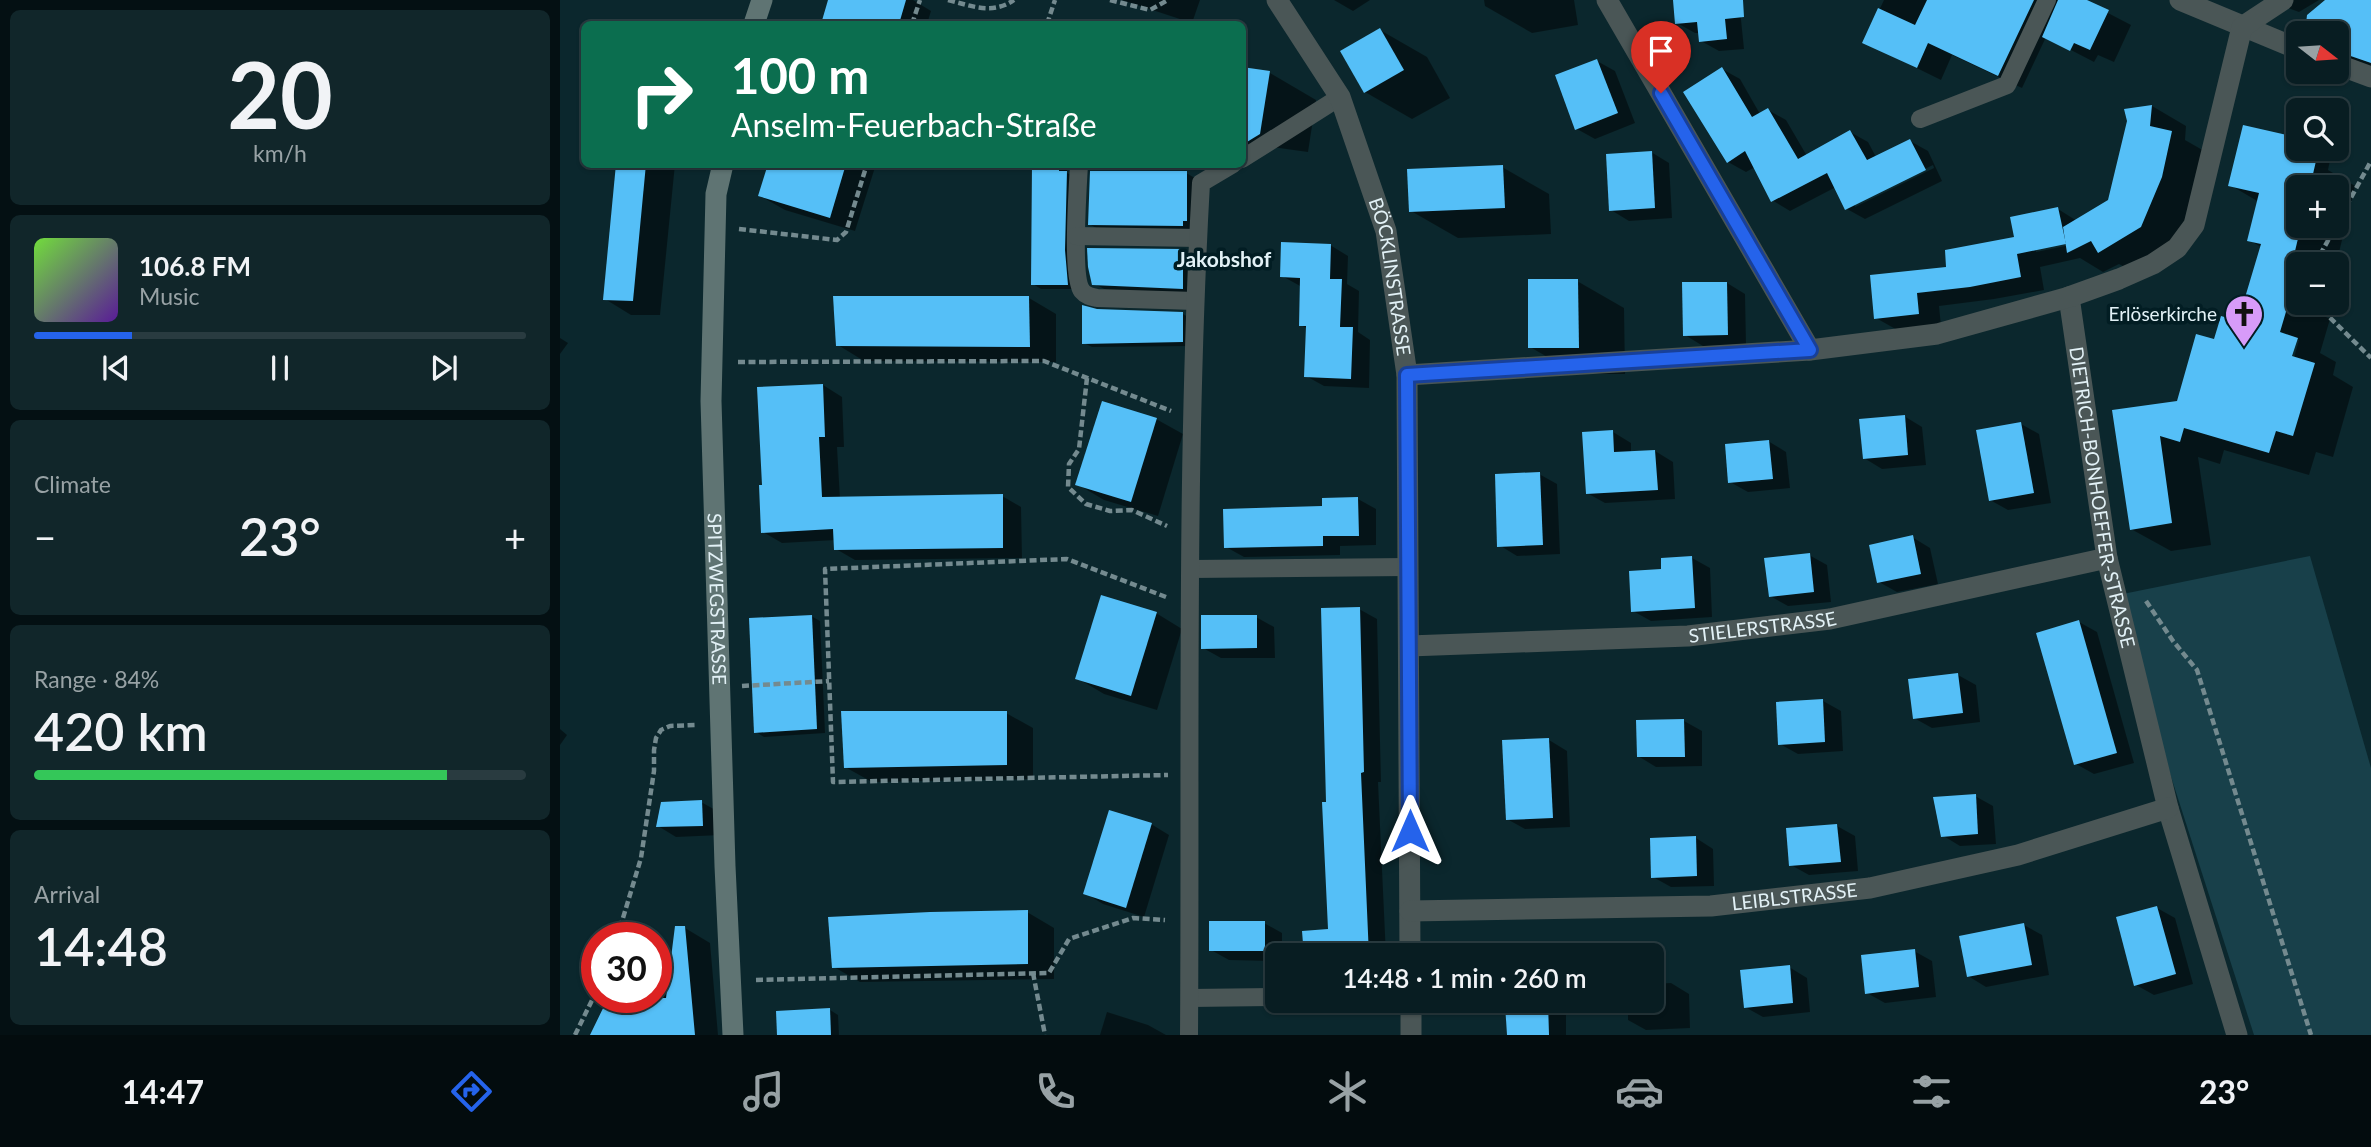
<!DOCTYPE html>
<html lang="en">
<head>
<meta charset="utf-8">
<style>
  :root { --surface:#081d22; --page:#11262a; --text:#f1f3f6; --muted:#98a2a5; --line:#293b40; --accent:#2563eb }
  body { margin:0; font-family:Lato,sans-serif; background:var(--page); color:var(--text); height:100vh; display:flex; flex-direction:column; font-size:26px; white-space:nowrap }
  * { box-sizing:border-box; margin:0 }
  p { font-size:23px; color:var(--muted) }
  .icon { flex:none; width:38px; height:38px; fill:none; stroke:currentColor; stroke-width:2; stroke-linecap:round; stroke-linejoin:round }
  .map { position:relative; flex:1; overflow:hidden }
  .drawer { display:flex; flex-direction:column; gap:10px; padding:10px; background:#041013; width:560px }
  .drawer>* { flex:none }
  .guide { position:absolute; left:21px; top:21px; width:665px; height:147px; border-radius:10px; box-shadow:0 2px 5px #0004,0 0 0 2px var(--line); background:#0b6e4f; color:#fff; overflow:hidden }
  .needle { width:46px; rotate:107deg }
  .controls { position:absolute; left:1726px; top:21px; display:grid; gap:14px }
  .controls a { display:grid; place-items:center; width:63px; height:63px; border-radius:10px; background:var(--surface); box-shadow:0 2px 5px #0004,0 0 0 2px var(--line); font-size:35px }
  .speed { position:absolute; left:21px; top:922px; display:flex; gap:14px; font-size:35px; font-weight:700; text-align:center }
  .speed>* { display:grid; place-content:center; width:91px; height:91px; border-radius:50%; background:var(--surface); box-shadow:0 2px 5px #0004,0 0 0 2px var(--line); line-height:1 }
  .speed .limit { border:10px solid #d22; background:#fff; color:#111 }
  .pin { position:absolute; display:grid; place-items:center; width:60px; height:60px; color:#fff; margin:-72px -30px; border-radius:50% 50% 50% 0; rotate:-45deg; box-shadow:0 0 7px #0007 }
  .pin .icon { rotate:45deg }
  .me { position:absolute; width:77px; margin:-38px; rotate:0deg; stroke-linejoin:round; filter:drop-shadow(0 0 5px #0008) }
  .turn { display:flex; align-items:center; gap:24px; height:147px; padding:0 35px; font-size:32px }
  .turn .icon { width:91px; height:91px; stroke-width:2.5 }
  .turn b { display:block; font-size:49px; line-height:60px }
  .big { font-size:52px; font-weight:600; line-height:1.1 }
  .drawer .card { flex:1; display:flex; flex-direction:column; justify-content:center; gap:10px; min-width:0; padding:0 24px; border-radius:10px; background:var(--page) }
  .drawer .dial { align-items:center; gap:0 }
  .dial b { font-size:91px; line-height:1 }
  .song { display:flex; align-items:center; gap:21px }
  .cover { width:84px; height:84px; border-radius:10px; background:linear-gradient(135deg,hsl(100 70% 55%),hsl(270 70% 35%)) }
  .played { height:7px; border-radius:4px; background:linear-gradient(90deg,var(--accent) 20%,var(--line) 20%) }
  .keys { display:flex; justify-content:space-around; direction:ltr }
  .heat { display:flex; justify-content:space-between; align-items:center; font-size:38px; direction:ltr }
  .charge { height:10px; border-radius:5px; background:linear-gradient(90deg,#34c759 84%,var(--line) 0) }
  .trip { position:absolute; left:705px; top:943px; width:399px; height:70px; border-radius:10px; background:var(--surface); box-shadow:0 2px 5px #0004,0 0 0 2px var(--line); font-weight:600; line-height:70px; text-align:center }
  .tabs { display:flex; height:112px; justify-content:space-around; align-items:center; background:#030c0e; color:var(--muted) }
  .tabs .icon { width:49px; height:49px }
  .tabs .selected { color:var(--accent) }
  .tabs b { font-size:32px; color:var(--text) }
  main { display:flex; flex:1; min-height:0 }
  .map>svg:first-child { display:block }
  .green { fill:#18404a }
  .shadow { fill:#0007; fill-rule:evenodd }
  .building { fill:#55bff7 }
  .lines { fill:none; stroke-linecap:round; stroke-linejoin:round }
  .path { stroke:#748a8f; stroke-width:4.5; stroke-dasharray:7 3.5; stroke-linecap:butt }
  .lane { stroke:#4a5656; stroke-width:18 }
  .street { stroke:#4a5656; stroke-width:21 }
  .secondary { stroke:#5f7473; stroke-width:21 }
  .route-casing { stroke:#184099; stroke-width:18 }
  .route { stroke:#2563eb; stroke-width:12 }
  .labels { text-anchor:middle; stroke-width:7; stroke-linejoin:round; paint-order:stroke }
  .street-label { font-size:19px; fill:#e2f1f6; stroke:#021d23 }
  .poi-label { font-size:19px; fill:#e2f1f6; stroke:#021d23; text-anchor:end }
  .neighbourhood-label { font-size:21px; font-weight:bold; fill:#e2f1f6; stroke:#021d23 }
</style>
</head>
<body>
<main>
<section class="drawer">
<div class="card dial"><b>20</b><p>km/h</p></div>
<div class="card">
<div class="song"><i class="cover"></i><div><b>106.8 FM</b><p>Music</p></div></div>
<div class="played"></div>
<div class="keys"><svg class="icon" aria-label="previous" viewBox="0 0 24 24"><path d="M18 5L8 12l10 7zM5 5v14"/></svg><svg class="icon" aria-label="pause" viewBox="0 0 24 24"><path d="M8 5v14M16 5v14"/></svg><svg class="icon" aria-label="next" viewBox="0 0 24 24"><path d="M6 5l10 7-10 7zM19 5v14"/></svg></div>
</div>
<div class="card"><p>Climate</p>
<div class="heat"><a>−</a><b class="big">23°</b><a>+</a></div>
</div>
<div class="card"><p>Range · 84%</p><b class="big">420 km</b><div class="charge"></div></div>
<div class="card"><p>Arrival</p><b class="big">14:48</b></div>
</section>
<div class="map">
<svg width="1811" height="1035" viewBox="0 0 1811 1035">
  <rect width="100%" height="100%" fill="#0b272d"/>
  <!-- green -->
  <path class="green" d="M1750 556 1811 768V1035H1694L1553 596Z"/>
  <!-- shadow -->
  <g class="shadow">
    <path d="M270 0H353L371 11 367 24H263Z"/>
    <path d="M562 0H640L632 23Z"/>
    <path d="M774 0H810L793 11Z"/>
    <path d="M924 0H1014L1018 25 972 33 925 6Z"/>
    <path d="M1115 0H1179L1184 49 1159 51 1141 41 1140 33H1135L1117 23Z"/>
    <path d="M1324 0H1523L1571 25 1554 62 1538 55 1534 62 1486 37 1462 88 1392 55 1381 80 1304 42Z"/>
    <path d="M1707 0H1759L1739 12Z"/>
    <path d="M1768 0H1811V74L1776 55V33H1749L1747 28Z"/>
    <path d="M820 30 867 57 890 98 852 119 805 92Z"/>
    <path d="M1037 61 1055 71 1075 123 1035 139 1017 129Z"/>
    <path d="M1162 69 1180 79 1200 114 1208 110 1226 120 1247 156 1290 132 1308 142 1316 157 1350 141 1368 151 1382 181 1305 219 1287 209 1276 187 1230 211 1212 200 1195 167 1186 172 1168 162ZM1373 165 1374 168 1295 207V203Z"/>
    <path d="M710 73 756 100 748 152 682 143Z"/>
    <path d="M1592 106 1626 126 1625 140 1646 152 1616 247 1574 272 1559 264 1543 272 1520 258 1480 267 1484 290 1434 299 1379 306 1381 326 1339 331 1316 318 1388 269 1456 239 1498 209 1517 221 1550 201 1569 121 1566 110ZM1514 241 1515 244 1476 252V248Z"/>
    <path d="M1731 137 1738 142V149H1750L1770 160 1768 170 1795 186 1776 265 1738 264V303H1767L1764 316 1770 319 1760 353 1776 362 1773 375 1793 387 1773 457 1756 452 1749 475 1664 450 1660 464 1638 457 1651 545 1611 551 1571 529 1554 412 1618 402 1656 341 1679 323 1701 247 1689 240 1699 202 1670 185ZM1738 187H1776V226H1738ZM1735 340H1739L1732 365 1728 364Z"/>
    <path d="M1091 152 1109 163 1112 218 1069 221 1051 210Z"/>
    <path d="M58 164H115L100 315H71L45 299Z"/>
    <path d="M210 164H316L295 231 225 210 200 196Z"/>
    <path d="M473 164H507V173L515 177 516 289H481L473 284Z"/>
    <path d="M942 167 989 194 991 234 898 238 851 211Z"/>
    <path d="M626 173 635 178 631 230 538 229 529 224Z"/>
    <path d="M770 245 788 256 787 284 799 291 798 332 810 340 809 388 764 386 746 376 748 329 741 325 742 287 722 276Z"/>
    <path d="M623 251 631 256V293L548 291 533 283Z"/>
    <path d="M1017 281 1064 308 1065 374H1017L970 347Z"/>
    <path d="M1167 283 1185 294 1186 345 1143 346 1125 335Z"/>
    <path d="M469 298 496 314V362L304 361 278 345Z"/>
    <path d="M536 311 623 314 631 319V346L532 347 524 343Z"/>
    <path d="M0 338 8 343 0 354Z"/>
    <path d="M263 385 282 397 284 447H277L280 499 442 496 461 507 462 558 295 560 276 549V540L222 543 203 532 204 486Z"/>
    <path d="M1344 416 1362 427 1366 465 1322 469 1304 458Z"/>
    <path d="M596 419 623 434 598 516 544 500 517 484Z"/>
    <path d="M1461 424 1479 434 1491 503 1448 510 1430 500Z"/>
    <path d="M1053 432 1071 443V453L1095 451 1113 462 1115 499 1045 503 1027 493Z"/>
    <path d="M1208 441 1226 452 1230 488 1188 492 1170 482Z"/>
    <path d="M979 474 997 484 1000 554 957 556 939 545Z"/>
    <path d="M798 499 816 509V545L780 546V555L684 557 666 547 764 508Z"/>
    <path d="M1352 537 1370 548 1378 584 1337 592 1319 582Z"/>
    <path d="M1249 555 1267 565 1271 602 1228 606 1210 596Z"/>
    <path d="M1132 558 1150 568 1152 617 1091 621 1073 611 1103 571Z"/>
    <path d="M799 609 817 619 821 782H818L826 956H745L770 931 768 803Z"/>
    <path d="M596 613 622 629 597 710 544 694 517 678Z"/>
    <path d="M251 616 260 621 265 733 204 737 196 732Z"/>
    <path d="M696 617 714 627 715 658H661L643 648Z"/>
    <path d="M1519 622 1537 632 1574 763 1534 774 1516 764Z"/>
    <path d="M1398 675 1416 685 1420 722 1372 728 1354 718Z"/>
    <path d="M1263 701 1281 711 1283 751 1238 754 1220 744Z"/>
    <path d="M446 713 473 728V779L312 782 285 767Z"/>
    <path d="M1124 721 1142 731V766L1096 767 1078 756Z"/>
    <path d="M0 729 7 735 0 745Z"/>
    <path d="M989 740 1007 751 1010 827 965 829 947 819Z"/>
    <path d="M1415 796 1433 806 1436 844 1400 846 1382 835Z"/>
    <path d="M141 802 159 812 161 835 116 837 98 826Z"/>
    <path d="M591 824 609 835 584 917 543 904 525 893Z"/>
    <path d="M1277 826 1295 836 1298 871 1249 875 1231 865Z"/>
    <path d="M1136 838 1153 849 1154 886 1111 887 1093 877Z"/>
    <path d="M1597 908 1615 918 1633 984 1594 995 1576 985Z"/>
    <path d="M467 912 494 928V979L300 982 274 967Z"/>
    <path d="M704 923 722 933V956H718V961L669 960 651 950Z"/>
    <path d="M1464 925 1482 935 1489 975 1426 987 1408 976Z"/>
    <path d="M125 928 150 943 158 1035H32L51 998H96V974L110 980Z"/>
    <path d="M1354 951 1372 961 1376 997 1325 1003 1307 993Z"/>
    <path d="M1229 967 1247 978 1250 1012 1203 1017 1185 1007Z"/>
    <path d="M1111 983 1129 994 1130 1028 1086 1030 1068 1020V1001H1092V984Z"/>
    <path d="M988 1004 1006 1015V1035H948Z"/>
    <path d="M270 1010 278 1015 279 1035H218Z"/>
    <path d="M547 1012 588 1025 606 1035H540Z"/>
  </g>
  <!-- building -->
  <g class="building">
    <path d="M268 0H346L339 24H261Z"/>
    <path d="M1113 0H1183L1184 17 1165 19 1167 39 1139 42 1137 22 1115 24Z"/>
    <path d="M1367 0H1474L1438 76 1368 43 1357 68 1302 43 1318 8 1355 25Z"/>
    <path d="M1498 0H1527L1549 10 1530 50 1514 43 1510 51 1482 37Z"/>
    <path d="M1765 0H1811V63L1776 51V33H1745L1747 15Z"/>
    <path d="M820 28 844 70 804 93 780 51Z"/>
    <path d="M1037 59 1058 113 1015 130 995 75Z"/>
    <path d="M682 67 710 71 700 134 682 145Z"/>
    <path d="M1162 67 1192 117 1208 108 1238 159 1290 130 1307 160 1350 139 1366 170 1285 210 1267 173 1211 202 1185 151 1167 163 1123 92Z"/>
    <path d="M1592 105 1590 126 1612 131 1602 177 1581 227 1538 253 1531 241 1507 253 1503 227 1548 200 1567 121 1564 109Z"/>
    <path d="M1683 125 1731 136 1727 154 1756 161 1750 187H1738V226H1741L1725 293 1731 295 1720 332 1738 338 1732 356 1755 363 1733 436 1716 431 1709 453 1624 428 1620 442 1600 436 1612 523 1570 530 1552 410 1617 401 1636 334 1654 339 1661 316 1678 321 1701 244 1687 241 1699 193 1668 186Z"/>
    <path d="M1092 151 1095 208 1049 211 1046 154Z"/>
    <path d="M56 164H86L73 301 43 300Z"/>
    <path d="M208 164H286L270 218 198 196Z"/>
    <path d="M472 164H499V171H507L505 250 508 285H471Z"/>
    <path d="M943 165 945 208 849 212 847 169Z"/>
    <path d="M530 171H627V221H623V226L528 225Z"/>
    <path d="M1498 207 1506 244 1457 254 1461 277 1410 287 1357 293 1359 314 1314 319 1310 275 1386 267 1385 250 1454 237 1450 217Z"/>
    <path d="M721 242 771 244 770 279H782L780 327H793L791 379 744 377 746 326H739L740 278 720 277Z"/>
    <path d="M527 248 623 249V289L532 285 528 267Z"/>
    <path d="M968 279H1018L1019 348H968Z"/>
    <path d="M1122 282H1167L1168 335 1123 336Z"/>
    <path d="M273 296H469L470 347 276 346Z"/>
    <path d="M522 305 537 309 623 312V342L522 344Z"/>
    <path d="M263 384 265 437H259L262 497 443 494V548L274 550 273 529 201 533 199 485H202L197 387Z"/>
    <path d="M542 401 597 418 571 502 515 485Z"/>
    <path d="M1345 415 1348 455 1303 459 1299 419Z"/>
    <path d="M1461 422 1474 493 1429 501 1416 430Z"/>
    <path d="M1053 430 1054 452 1095 450 1098 490 1026 494 1022 432Z"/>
    <path d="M1209 440 1213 479 1168 483 1165 444Z"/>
    <path d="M980 472 983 545 937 547 935 474Z"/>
    <path d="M798 497 799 536H763V546L664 548 663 509 762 506V498Z"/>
    <path d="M1353 535 1361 574 1317 583 1309 545Z"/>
    <path d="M1250 553 1254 592 1209 597 1204 558Z"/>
    <path d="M1132 556 1135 608 1071 612 1069 571 1101 569V558Z"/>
    <path d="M541 595 597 612 571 696 515 679Z"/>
    <path d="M800 607 804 772 801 773 809 956H744L742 931 768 929 762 802H766L761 608Z"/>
    <path d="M252 615 257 729 194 733 189 618Z"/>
    <path d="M641 615H697V648L641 649Z"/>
    <path d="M1519 620 1557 753 1514 765 1476 633Z"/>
    <path d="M1398 673 1403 713 1353 719 1348 679Z"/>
    <path d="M1263 699 1265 742 1218 745 1216 702Z"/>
    <path d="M281 711H447V765L284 768Z"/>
    <path d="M1124 719 1125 757H1077L1076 720Z"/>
    <path d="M989 738 993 818 946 820 942 740Z"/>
    <path d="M1416 794 1418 834 1381 837 1373 797Z"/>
    <path d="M142 800 143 826 96 827 101 802Z"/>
    <path d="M549 810 592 823 566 908 523 894Z"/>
    <path d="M1277 824 1281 862 1229 866 1226 828Z"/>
    <path d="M1136 836 1137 876 1091 878 1090 838Z"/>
    <path d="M1597 906 1616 974 1574 986 1556 917Z"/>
    <path d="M468 910V964L272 968 268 917 370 912Z"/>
    <rect x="649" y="921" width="56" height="30"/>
    <path d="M1464 923 1472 965 1407 977 1399 936Z"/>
    <path d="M115 926H125L135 1035H30L48 998H106Z"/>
    <path d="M1355 949 1359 987 1305 994 1301 955Z"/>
    <path d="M1230 965 1233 1003 1184 1008 1180 970Z"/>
    <path d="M988 1002 989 1035H947L945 1004Z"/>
    <path d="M270 1008 271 1035H217L216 1011Z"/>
  </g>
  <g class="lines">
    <!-- path -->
    <g class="path">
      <path d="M388 0C412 6 432 15 454 0"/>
      <path d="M550 0 590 10 608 0"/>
      <path d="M352 24 360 0"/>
      <path d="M487 24 495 0"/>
      <path d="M1776 225 1811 161"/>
      <path d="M179 229 277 240 286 232 307 164"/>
      <path d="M1755 264 1776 226"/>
      <path d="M1755 303 1811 358"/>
      <path d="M178 362 484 361 611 411"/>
      <path d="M527 378 519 449 509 464 508 487 526 504 550 511 572 510 607 526"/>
      <path d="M606 597 507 559 265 569 273 782 608 775"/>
      <path d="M1586 601 1613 641 1637 670 1751 1035"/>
      <path d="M182 686 269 681"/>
      <path d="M57 938 81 858 94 771V750L96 738 101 730 110 726 137 725"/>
      <path d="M473 973 485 1035"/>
      <path d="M196 980 489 973 509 939 573 918 605 920"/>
      <path d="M15 1035 37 990"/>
    </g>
    <!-- lane -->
    <g class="lane">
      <path d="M1360 119 1447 85 1487 0"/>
      <path d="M682 159 780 97"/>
      <path d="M519 164C518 186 511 277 522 291 526 296 532 297 537 298L635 301"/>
      <path d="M516 236 638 238"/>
      <path d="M631 569 848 567"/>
      <path d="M630 998 718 997"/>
      <path d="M629 1035C631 751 625 467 641 183L673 164"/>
    </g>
    <!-- street -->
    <g class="street">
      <path id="s1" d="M717 0 780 97 826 231 847 375 850 956"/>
      <path d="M1047 0 1250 350"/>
      <path d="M1620 0 1738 49"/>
      <path d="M1776 64 1811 77"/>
      <path id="s2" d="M1509 297 1547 558 1608 808 1677 1035"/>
      <path d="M847 375 1250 350 1377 334 1509 297 1559 279 1593 264 1617 248 1634 225 1682 27 1723 0"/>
      <path id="s3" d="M849 646 1128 636 1270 619 1547 558"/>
      <path id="s4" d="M850 911 1151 906 1310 888 1458 855 1608 808"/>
      <path d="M851 1001V1035"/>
    </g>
    <!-- secondary -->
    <g class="secondary">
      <path d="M194 24 202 0"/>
      <path id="s5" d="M163 164 156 194 151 401 165 866 173 1035"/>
    </g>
  </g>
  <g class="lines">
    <defs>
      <path id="route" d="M850 831 847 375 1250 350 1101 93"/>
    </defs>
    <!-- route casing -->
    <use href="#route" class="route-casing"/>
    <!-- route -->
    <use href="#route" class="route"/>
  </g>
  <!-- icons -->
  <defs>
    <symbol id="church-pin" viewBox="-11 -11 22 30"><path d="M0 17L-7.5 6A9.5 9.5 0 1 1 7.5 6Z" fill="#d79bf9" stroke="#021d23"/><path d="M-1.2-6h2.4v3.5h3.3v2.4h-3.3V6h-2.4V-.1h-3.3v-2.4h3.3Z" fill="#111"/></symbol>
  </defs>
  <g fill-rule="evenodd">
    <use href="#church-pin" x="1662" y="292" width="44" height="60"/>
  </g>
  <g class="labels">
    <!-- street labels -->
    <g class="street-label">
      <text dy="7" stroke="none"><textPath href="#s1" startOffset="303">BÖCKLINSTRASSE</textPath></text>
      <text dy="7" stroke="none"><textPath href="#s2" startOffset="203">DIETRICH-BONHOEFFER-STRASSE</textPath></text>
      <text dy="7" stroke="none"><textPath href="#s5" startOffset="436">SPITZWEGSTRASSE</textPath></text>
      <text dy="7" stroke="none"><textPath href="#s3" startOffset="354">STIELERSTRASSE</textPath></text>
      <text dy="7" stroke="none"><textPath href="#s4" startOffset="385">LEIBLSTRASSE</textPath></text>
    </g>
    <!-- poi labels -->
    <g class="poi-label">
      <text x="1657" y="321">Erlöserkirche</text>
    </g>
    <!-- neighbourhood labels -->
    <g class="neighbourhood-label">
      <text x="664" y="267">Jakobshof</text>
    </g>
  </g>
</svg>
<div class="controls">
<a><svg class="needle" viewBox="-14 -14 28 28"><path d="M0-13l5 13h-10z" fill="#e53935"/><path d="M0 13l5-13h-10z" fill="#98a2a5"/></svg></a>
<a><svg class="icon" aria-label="search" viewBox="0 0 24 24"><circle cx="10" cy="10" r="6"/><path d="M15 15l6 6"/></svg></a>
<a>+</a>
<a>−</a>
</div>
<div class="speed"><div class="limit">30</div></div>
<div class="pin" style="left:1101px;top:93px;background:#d93025"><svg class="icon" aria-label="arrive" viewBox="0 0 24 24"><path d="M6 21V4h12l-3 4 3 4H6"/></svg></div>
<svg class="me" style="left:850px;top:831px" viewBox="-20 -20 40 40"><path d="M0-17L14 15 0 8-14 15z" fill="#2563eb" stroke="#fff" stroke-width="4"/></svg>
<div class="trip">14:48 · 1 min · 260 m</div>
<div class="guide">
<div class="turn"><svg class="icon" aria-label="right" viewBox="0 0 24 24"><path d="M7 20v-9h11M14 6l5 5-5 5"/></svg><div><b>100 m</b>Anselm-Feuerbach-Straße</div></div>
</div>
</div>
</main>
<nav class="tabs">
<b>14:47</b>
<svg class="icon selected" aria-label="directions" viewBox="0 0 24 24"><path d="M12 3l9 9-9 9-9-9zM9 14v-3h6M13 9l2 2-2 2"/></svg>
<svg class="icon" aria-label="music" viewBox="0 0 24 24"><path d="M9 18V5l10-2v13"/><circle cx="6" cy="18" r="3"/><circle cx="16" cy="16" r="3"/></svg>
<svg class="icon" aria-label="phone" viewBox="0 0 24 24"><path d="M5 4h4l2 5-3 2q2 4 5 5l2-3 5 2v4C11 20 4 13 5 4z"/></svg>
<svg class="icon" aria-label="climate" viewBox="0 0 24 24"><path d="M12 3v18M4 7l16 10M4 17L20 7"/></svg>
<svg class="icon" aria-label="car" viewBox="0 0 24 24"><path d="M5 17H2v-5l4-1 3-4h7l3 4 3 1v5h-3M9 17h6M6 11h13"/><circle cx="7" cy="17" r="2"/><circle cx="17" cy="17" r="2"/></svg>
<svg class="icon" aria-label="filters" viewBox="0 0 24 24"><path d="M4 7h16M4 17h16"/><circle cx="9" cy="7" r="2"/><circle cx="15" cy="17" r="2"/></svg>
<b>23°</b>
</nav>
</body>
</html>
